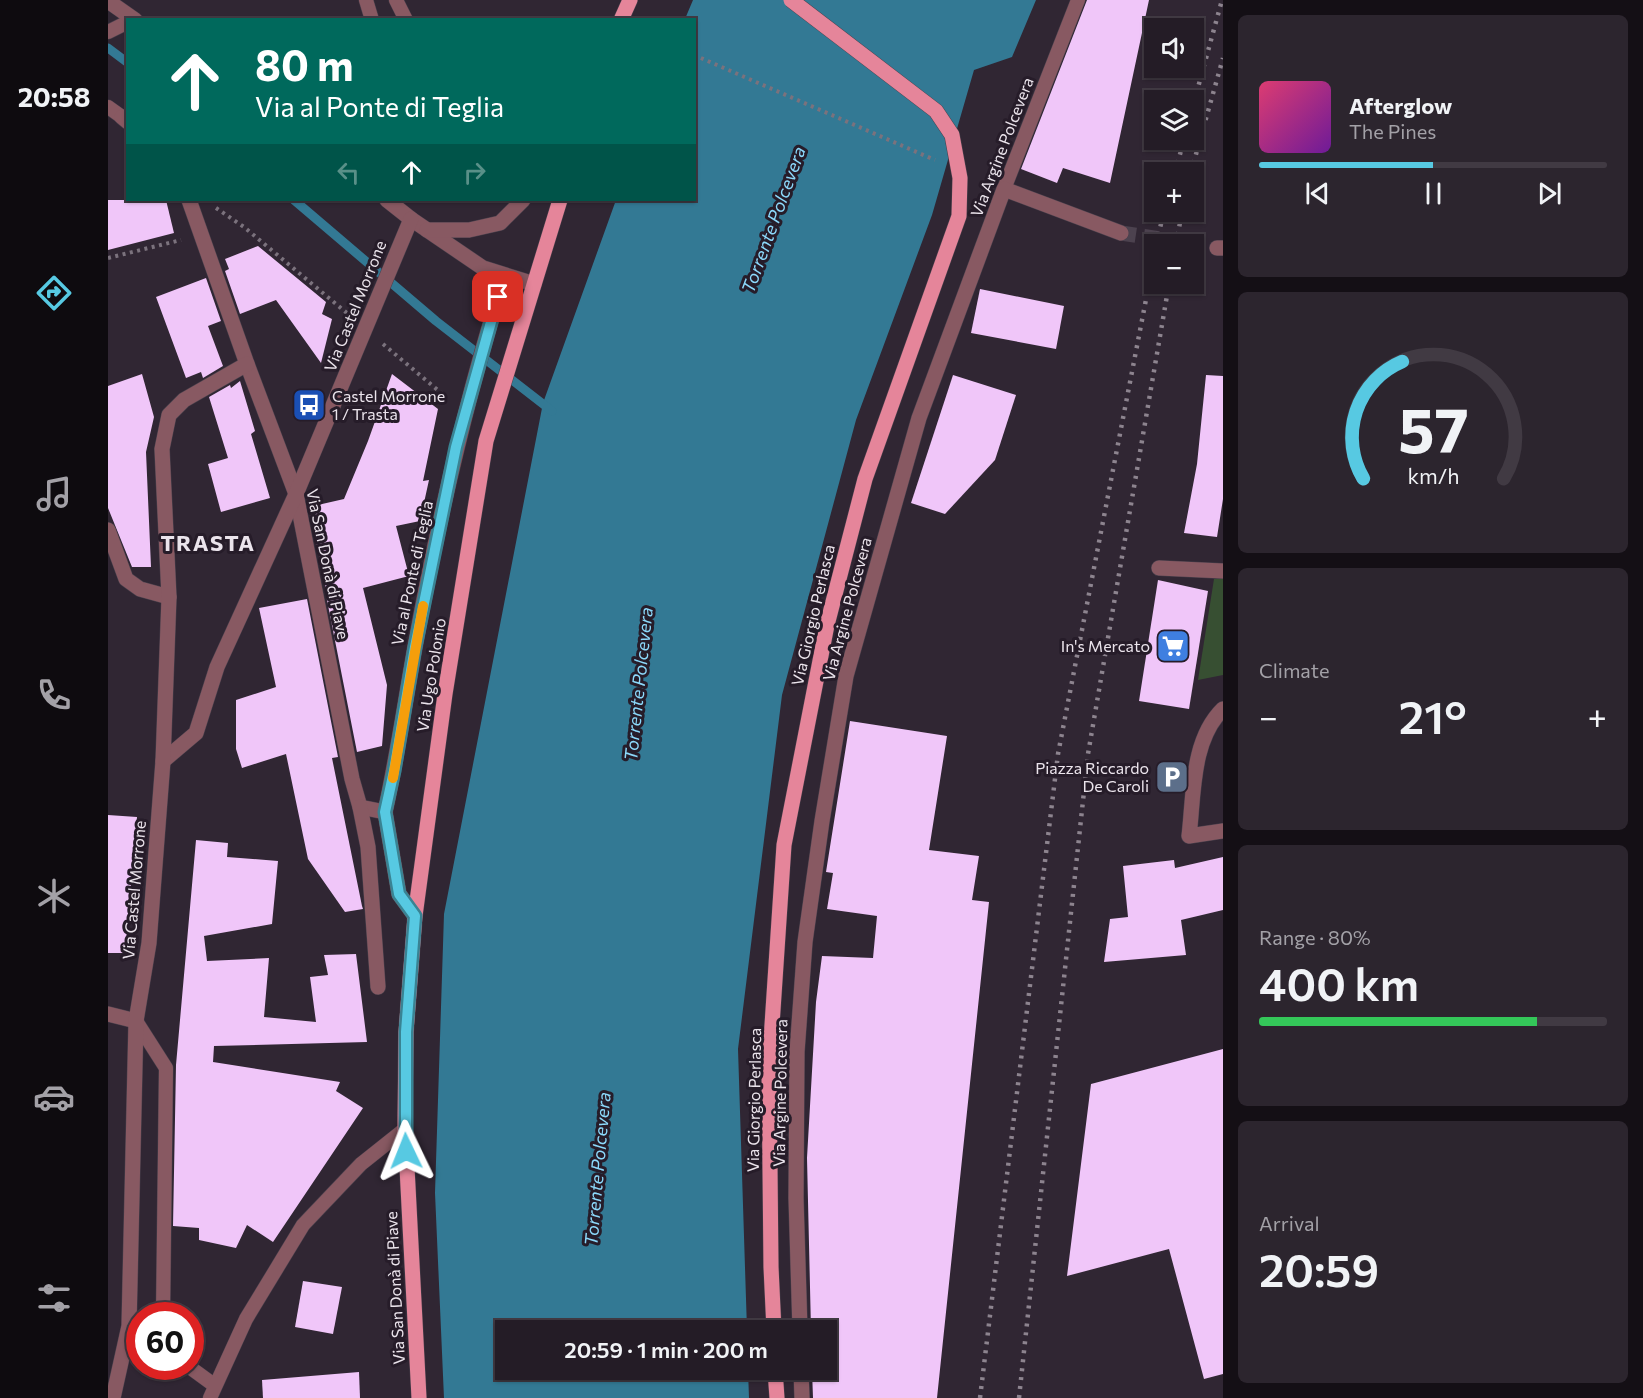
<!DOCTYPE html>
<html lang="en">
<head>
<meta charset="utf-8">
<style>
  :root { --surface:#241c26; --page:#2c252e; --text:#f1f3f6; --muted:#a3a1a7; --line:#413a43; --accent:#57c9e2 }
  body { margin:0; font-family:Commissioner,sans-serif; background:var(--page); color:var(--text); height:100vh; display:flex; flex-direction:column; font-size:22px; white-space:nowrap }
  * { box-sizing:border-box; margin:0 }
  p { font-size:20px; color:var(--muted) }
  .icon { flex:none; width:33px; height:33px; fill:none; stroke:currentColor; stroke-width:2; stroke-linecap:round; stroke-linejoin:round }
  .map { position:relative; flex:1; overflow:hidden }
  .drawer { display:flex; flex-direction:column; gap:15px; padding:15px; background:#140f15; width:420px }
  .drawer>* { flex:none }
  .hud { position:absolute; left:18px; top:18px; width:570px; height:183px; border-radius:0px; box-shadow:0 2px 4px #0004,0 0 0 2px var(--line); background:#00695c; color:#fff; overflow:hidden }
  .controls { position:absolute; left:1036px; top:18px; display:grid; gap:12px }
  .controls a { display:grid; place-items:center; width:60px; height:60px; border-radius:0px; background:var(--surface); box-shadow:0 2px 4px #0004,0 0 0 2px var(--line); font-size:30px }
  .speed { position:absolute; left:18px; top:1302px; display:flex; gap:12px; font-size:30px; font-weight:700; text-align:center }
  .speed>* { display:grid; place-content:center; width:78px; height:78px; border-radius:50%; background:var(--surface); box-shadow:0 2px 4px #0004,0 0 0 2px var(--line); line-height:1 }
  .speed .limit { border:9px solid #d22; background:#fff; color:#111 }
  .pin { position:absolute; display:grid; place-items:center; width:51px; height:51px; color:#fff; margin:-26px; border-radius:12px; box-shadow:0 3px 9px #0006 }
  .me { position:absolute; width:66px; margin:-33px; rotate:358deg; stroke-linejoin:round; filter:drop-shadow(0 0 4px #0008) }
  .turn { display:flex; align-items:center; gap:21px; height:126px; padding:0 30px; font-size:27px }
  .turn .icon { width:78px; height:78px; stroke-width:2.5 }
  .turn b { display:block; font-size:42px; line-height:51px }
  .lanes { display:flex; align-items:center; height:57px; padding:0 30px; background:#0003; justify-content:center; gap:30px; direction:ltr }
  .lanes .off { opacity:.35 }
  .big { font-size:45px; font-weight:600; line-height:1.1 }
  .drawer .widget { flex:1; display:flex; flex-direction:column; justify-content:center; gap:9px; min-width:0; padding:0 21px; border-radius:9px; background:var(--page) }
  .drawer .dial { align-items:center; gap:0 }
  .dial svg { height:156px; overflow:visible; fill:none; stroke:var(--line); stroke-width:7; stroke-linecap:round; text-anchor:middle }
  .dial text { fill:var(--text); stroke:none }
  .song { display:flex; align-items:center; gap:18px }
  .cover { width:72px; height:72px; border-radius:9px; background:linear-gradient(135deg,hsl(340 70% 55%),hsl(280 70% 35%)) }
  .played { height:6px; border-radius:3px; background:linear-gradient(90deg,var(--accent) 50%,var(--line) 50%) }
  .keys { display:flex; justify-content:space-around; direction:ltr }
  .heat { display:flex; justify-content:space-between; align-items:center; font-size:33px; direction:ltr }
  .charge { height:9px; border-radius:4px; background:linear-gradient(90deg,#34c759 80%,var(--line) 0) }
  .trip { position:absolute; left:387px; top:1320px; width:342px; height:60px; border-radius:0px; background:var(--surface); box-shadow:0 2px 4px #0004,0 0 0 2px var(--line); font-weight:600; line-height:60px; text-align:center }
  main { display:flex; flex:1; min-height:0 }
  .dock { display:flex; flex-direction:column; width:108px; justify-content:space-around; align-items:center; background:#0e0b0f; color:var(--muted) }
  .dock .icon { width:42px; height:42px }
  .dock .selected { color:var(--accent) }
  .dock b { font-size:27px; color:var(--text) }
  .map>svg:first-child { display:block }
  .green { fill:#374f32 }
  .water { fill:#337994 }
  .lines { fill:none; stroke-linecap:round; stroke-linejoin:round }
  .stream { stroke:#337994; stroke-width:9 }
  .building { fill:#f0c6f9 }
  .street-tunnel { stroke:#4c424f; stroke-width:15; stroke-dasharray:15 8; stroke-linecap:butt }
  .lane-casing { stroke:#4a414d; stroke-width:15 }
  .street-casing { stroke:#4a414d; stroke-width:16 }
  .primary-casing { stroke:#4a414d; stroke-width:16 }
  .path { stroke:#7b727d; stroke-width:4; stroke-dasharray:3 4.5; stroke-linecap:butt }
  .lane { stroke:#885962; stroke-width:14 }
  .street { stroke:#885962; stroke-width:15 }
  .primary { stroke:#e5859a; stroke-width:15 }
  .rail { stroke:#8d848f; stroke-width:4.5; stroke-dasharray:3 6; stroke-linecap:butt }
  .primary-bridge-casing { stroke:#4a414d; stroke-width:16; stroke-linecap:butt }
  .primary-bridge { stroke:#e5859a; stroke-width:15 }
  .route-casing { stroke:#398393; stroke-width:15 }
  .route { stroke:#57c9e2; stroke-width:10 }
  .slow { stroke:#f59e0b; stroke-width:10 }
  .labels { text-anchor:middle; stroke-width:6; stroke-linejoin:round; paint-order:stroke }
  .street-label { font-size:16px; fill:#ebe4ec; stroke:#261c29 }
  .poi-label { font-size:16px; fill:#ebe4ec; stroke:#261c29; text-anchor:end }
  .water-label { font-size:18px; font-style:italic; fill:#8cd9fb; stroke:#261c29 }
  .district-label { font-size:22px; font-weight:bold; letter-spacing:1.5px; fill:#ebe4ec; stroke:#261c29 }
</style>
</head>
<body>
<main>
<nav class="dock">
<b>20:58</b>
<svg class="icon selected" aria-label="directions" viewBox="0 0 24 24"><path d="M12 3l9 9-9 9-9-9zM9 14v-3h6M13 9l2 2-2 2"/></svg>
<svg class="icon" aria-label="music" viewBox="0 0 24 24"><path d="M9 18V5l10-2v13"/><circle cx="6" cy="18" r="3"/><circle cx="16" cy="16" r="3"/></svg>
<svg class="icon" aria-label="phone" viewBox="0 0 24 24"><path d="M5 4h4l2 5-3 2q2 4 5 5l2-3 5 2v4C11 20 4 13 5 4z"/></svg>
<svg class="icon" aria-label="climate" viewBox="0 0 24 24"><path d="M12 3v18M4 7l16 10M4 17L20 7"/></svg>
<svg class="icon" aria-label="car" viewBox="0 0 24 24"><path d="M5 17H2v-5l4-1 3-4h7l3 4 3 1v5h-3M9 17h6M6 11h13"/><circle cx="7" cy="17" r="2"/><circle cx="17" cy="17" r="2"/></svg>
<svg class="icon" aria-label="filters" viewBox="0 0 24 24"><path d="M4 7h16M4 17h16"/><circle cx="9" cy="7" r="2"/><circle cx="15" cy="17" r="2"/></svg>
</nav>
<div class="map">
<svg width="1115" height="1398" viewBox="0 0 1115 1398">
  <rect width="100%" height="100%" fill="#302633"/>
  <!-- green -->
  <path class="green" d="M1115 578V675L1090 680 1106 579Z"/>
  <!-- water -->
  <path class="water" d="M585 0H928L904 57 866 70 824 215 748 420 674 695 630 1049 639 1330H398V1370H640L641 1398H336L327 1193 336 914 435 403 508 200H586V20L577 19Z"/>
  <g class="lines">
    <!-- stream -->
    <g class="stream">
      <path d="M0 48 20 63"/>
      <path d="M186 200 328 321 444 411"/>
    </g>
  </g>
  <!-- building -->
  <g class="building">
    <path d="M979 0H1041L1002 183 955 168 949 183 913 169Z"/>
    <path d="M0 200H58L66 233 0 250Z"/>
    <path d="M150 246 218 302 214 314 224 319 213 363 168 300 132 314 117 271 121 269 117 259Z"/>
    <path d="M98 278 113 321 100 326 115 366 95 378 93 372 78 378 48 297Z"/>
    <path d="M872 289 956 306 948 349 863 333Z"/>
    <path d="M34 374 46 417 38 452 43 567H24L0 508V386Z"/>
    <path d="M284 374 330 409 315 481 321 480 312 521 288 526 301 576 255 588 279 685 274 746 249 752 218 595 219 594 201 507 236 499 260 441Z"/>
    <path d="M845 375 908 395 887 460 837 514 803 503Z"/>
    <path d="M1098 375 1115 376V499L1109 537 1076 533 1089 464Z"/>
    <path d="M132 381 147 431 143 434 162 498 113 512 100 464 120 458 101 397 122 385 123 388Z"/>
    <path d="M1050 580 1100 591 1081 709 1031 701Z"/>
    <path d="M199 599 230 757 224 758 254 906 255 909 237 912 200 859 178 754 134 768 128 749V700L168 687 151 608Z"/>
    <path d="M742 721 839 736 821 850 871 856 864 900 881 902 829 1398H705L704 1370H718V1330H703L699 1158 708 1002 714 956 765 958 769 916 719 909 725 873 718 872Z"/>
    <path d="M0 815 29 817 17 953H0Z"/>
    <path d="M88 840 120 843 119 857 170 861 164 924 96 936 99 961 161 958 156 1017 208 1022 202 977 220 975 216 955 248 954 259 1042 106 1046 105 1062 232 1082 228 1091 255 1108 165 1242 139 1225 128 1248 91 1240V1228L65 1226 68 1065Z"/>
    <path d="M1115 857V910L1073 920 1078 955 996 962 1002 919 1020 917 1015 866 1066 860 1067 868Z"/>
    <path d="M1115 1049V1374L1096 1379 1061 1249 959 1276 983 1084Z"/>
    <path d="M195 1281 234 1287 225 1334 187 1327Z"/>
    <path d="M251 1372 252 1398H155L154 1380Z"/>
  </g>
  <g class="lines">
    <!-- street-tunnel -->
    <path class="street-tunnel" d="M1013 233 1085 244"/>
    <defs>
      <g id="lane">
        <path d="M258 0 264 20"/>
        <path d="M288 0 298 20"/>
        <path d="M0 32 20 22"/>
        <path d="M0 107 14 117"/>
        <path d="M896 189 970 0"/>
        <path d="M28 1021 58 1068 55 1316"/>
        <path d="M80 1366 106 1385"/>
        <path d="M102 1398 138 1319 195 1225 253 1164 297 1129"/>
      </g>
      <g id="street">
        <path d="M0 1 27 20"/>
        <path d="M14 117 20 122"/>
        <path d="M81 200 139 364 188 494 244 779 252 807 277 812 291 894 307 916"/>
        <path d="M279 200 303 219 375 268 426 284"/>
        <path d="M319 230H361L392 223 415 200"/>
        <path d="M1109 248H1115"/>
        <path d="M0 530 18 579 32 589 61 597"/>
        <path d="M1051 568 1115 571"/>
        <path d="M1115 709C1083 740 1086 795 1081 836L1115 831"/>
        <path d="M55 761 88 733 109 667 188 494 303 219"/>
        <path d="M252 807 260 847 270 987"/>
        <path d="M277 812C289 758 297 702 307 647 330 522 358 397 397 276"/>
        <path d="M0 1014 28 1021"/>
        <path d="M692 1330 688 1198 689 1052 697 942 714 821 738 676 811 418 896 189 1013 233"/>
        <path d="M693 1370 694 1398"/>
        <path d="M5 1398 21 1326 28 1021 41 943 55 761 61 597 54 449 61 415 76 400 139 364"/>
      </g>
      <g id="primary">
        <path d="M513 20 522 0"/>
        <path d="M667 1370 669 1398"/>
        <path d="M311 1398 297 1129 298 1032 307 916 337 694 378 441 452 200"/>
      </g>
    </defs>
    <!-- lane casing -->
    <use href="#lane" class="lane-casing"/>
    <!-- street casing -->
    <use href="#street" class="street-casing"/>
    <!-- primary casing -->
    <use href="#primary" class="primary-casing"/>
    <!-- path -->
    <g class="path">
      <path d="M586 55 827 160"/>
      <path d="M108 208 136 227 240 314"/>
      <path d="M0 258 73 240"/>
      <path d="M275 344 338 397"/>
    </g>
    <!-- lane -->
    <use href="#lane" class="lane"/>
    <!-- street -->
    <use href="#street" class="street"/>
    <!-- primary -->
    <use href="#primary" class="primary"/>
    <!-- rail -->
    <g class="rail">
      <path d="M1086 102 1114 0"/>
      <path d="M1067 172 1076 140"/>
      <path d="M1083 172 1115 58"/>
      <path d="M1048 244 1056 212"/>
      <path d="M1068 244 1074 212"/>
      <path d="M872 1398 950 754 1047 253"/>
      <path d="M911 1398 980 754 1061 284"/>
    </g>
    <defs>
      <path id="primary-bridge" d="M666 1330 663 1267 661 1070 676 845 719 625 757 479 851 216 852 178 844 135 828 111 683 0"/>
    </defs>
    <!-- primary-bridge casing -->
    <use href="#primary-bridge" class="primary-bridge-casing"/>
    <!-- primary-bridge -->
    <use href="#primary-bridge" class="primary-bridge"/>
  </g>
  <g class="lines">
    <defs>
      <path id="route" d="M298 1151V1032L307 916 291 894 277 812 286 771 307 647 348 447 390 297"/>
    </defs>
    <!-- route casing -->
    <use href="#route" class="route-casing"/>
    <!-- route -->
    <use href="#route" class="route"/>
    <!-- slow -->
    <path class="slow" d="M285 778 315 606"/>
  </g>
  <!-- icons -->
  <defs>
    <symbol id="bus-square" viewBox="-11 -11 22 22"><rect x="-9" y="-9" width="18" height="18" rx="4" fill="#1a4fb4" stroke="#261c29"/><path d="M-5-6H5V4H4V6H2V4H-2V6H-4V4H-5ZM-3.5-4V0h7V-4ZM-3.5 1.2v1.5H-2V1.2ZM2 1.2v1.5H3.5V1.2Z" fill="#fff"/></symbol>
    <symbol id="supermarket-square" viewBox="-11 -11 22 22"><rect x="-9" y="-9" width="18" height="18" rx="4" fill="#3f7fe0" stroke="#261c29"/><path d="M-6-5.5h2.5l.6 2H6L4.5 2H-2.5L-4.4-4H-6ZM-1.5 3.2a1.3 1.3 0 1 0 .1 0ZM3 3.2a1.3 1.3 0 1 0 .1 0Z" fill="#fff"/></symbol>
    <symbol id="parking-square" viewBox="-11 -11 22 22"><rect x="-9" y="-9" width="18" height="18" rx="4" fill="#5c6f8a" stroke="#261c29"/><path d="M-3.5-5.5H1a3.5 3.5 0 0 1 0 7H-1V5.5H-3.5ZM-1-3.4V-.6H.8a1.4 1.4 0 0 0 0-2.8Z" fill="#fff"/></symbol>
  </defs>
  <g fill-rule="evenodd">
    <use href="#bus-square" x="182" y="386" width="38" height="38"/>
    <use href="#supermarket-square" x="1046" y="627" width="38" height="38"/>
    <use href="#parking-square" x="1045" y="758" width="38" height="38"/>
  </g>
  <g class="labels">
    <!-- street labels -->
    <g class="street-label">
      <text transform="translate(894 147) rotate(-69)" y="6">Via Argine Polcevera</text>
      <text transform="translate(247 306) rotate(-68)" y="6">Via Castel Morrone</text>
      <text transform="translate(220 564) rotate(78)" y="6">Via San Donà di Piave</text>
      <text transform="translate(304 573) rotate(-78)" y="6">Via al Ponte di Teglia</text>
      <text transform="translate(739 609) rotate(-75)" y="6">Via Argine Polcevera</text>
      <text transform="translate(705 615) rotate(-77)" y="6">Via Giorgio Perlasca</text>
      <text transform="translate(323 675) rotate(-81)" y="6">Via Ugo Polonio</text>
      <text transform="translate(26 890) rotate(-85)" y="6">Via Castel Morrone</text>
      <text transform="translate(672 1093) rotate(-89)" y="6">Via Argine Polcevera</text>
      <text transform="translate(646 1100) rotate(-89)" y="6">Via Giorgio Perlasca</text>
      <text transform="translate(287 1288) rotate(-93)" y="6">Via San Donà di Piave</text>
    </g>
    <!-- poi labels -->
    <g class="poi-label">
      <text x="224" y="402" text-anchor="start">Castel Morrone<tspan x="224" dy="18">1 / Trasta</tspan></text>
      <text x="1042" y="652">In's Mercato</text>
      <text x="1041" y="774">Piazza Riccardo<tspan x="1041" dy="18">De Caroli</tspan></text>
    </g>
    <!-- water labels -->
    <g class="water-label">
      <text transform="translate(666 220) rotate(-70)" y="6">Torrente Polcevera</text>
      <text transform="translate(531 684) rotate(-84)" y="6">Torrente Polcevera</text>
      <text transform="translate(490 1169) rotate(-85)" y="6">Torrente Polcevera</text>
    </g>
    <!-- district labels -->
    <g class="district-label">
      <text x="100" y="551">TRASTA</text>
    </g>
  </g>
</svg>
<div class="controls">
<a><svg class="icon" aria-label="sound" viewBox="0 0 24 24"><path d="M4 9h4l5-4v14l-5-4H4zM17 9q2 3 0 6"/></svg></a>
<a><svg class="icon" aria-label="layers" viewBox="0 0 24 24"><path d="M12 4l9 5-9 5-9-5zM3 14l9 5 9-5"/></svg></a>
<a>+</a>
<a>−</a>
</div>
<div class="speed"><div class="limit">60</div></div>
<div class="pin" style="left:390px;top:297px;background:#d93025"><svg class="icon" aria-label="arrive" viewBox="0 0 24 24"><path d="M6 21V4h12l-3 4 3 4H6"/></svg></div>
<svg class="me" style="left:298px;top:1151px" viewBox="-20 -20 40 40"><path d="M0-17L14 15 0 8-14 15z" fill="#57c9e2" stroke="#fff" stroke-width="4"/></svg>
<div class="trip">20:59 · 1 min · 200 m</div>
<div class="hud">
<div class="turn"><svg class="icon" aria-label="ahead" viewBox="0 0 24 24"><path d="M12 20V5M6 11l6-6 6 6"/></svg><div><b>80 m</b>Via al Ponte di Teglia</div></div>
<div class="lanes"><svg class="icon off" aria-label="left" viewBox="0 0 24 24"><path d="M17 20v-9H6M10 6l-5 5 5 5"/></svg><svg class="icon" aria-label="ahead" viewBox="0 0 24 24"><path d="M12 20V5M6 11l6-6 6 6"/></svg><svg class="icon off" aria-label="right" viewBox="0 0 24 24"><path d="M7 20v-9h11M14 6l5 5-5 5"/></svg></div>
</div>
</div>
<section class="drawer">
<div class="widget">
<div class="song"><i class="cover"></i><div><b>Afterglow</b><p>The Pines</p></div></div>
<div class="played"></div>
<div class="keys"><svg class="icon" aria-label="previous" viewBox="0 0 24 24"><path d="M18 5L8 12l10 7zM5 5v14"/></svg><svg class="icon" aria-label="pause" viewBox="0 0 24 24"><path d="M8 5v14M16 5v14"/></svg><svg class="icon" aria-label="next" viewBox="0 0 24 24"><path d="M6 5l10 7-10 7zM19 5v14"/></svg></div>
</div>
<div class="widget dial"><svg viewBox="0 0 100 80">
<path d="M14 69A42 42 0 1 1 86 69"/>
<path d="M14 69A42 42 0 0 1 34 9" stroke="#57c9e2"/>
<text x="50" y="56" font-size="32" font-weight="700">57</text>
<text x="50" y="72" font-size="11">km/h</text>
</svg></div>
<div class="widget"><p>Climate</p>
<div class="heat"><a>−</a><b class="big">21°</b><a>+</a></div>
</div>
<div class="widget"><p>Range · 80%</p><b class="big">400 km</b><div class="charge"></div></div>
<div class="widget"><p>Arrival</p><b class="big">20:59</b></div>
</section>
</main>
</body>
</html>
